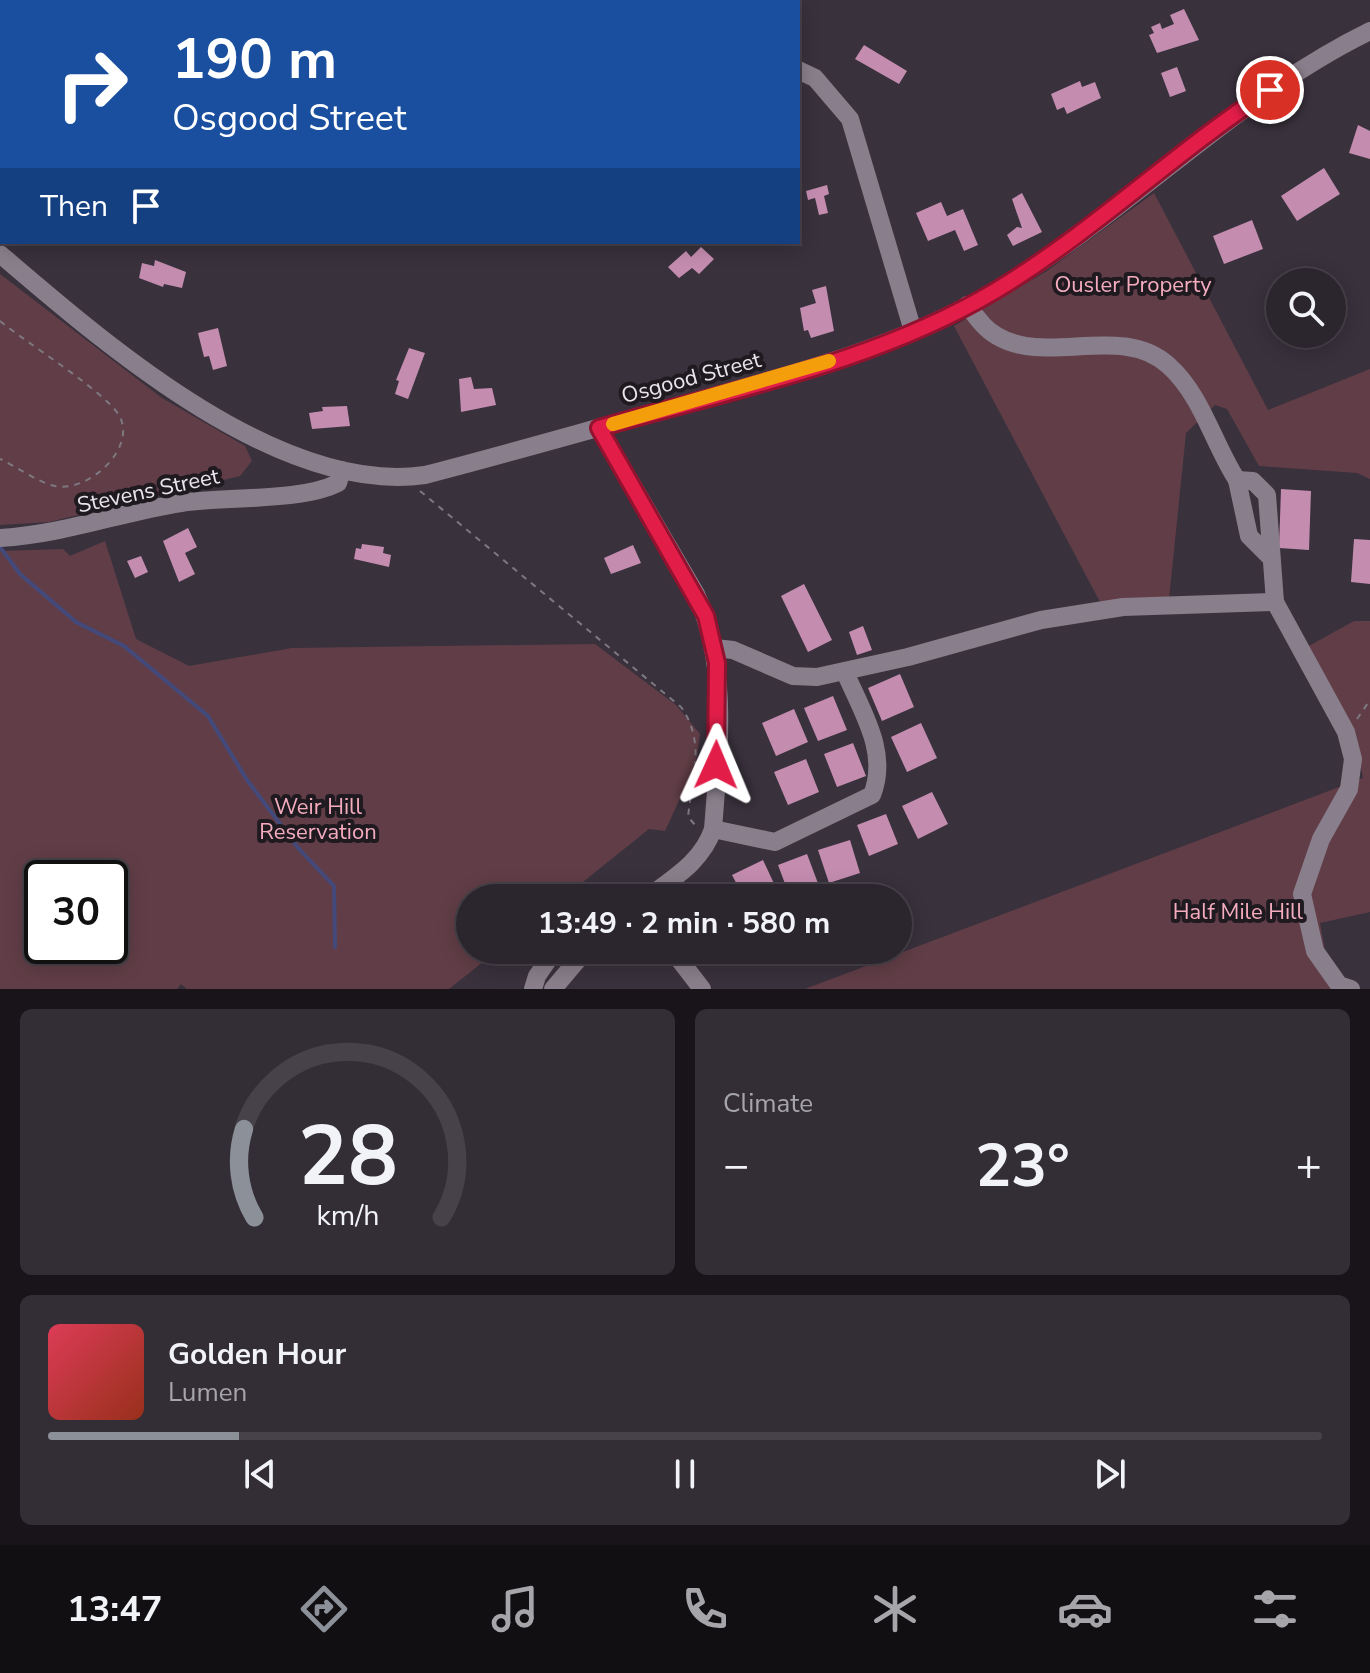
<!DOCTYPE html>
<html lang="en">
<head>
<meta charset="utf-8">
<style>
  :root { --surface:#2b252d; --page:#332d35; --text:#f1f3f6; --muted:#a6a5aa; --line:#474249; --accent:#8c9099 }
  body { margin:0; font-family:"Nunito Sans",sans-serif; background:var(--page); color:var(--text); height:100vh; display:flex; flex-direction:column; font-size:30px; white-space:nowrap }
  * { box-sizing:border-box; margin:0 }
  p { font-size:26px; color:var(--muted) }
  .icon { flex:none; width:44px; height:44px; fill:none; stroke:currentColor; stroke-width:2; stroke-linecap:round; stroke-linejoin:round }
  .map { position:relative; height:989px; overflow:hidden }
  .details { display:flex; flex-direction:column; gap:20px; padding:20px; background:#181419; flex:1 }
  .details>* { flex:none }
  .guide { position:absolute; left:0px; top:0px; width:800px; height:244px; box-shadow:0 4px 20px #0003,0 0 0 2px var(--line); background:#1a4fa0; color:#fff; overflow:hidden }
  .buttons { position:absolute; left:1266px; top:268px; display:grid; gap:16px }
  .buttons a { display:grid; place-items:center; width:80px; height:80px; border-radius:50%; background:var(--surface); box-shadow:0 4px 20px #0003,0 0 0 2px var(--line); font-size:40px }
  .speed { position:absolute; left:24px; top:860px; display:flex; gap:16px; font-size:40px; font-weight:700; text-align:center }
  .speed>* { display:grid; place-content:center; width:104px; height:104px; border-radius:50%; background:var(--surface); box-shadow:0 4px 20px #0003,0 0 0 2px var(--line); line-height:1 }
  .speed .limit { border:4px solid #111; border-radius:12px; background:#fff; color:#111 }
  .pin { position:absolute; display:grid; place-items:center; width:68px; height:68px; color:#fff; margin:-34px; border:4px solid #fff; border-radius:50%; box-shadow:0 2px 8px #0007 }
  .me { position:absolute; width:88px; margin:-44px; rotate:1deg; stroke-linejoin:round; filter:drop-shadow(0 0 6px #0008) }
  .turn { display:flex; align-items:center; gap:28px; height:168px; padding:0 40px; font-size:36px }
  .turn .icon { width:104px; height:104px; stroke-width:2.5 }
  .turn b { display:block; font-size:56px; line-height:68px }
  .then { display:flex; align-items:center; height:76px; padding:0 40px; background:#0003; gap:16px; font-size:30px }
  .big { font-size:60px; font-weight:700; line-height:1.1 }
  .details .card { flex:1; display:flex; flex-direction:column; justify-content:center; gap:12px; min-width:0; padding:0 28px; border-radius:12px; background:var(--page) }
  .details .dial { align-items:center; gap:0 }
  .dial svg { height:208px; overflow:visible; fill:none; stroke:var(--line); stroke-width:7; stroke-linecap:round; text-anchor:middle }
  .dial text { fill:var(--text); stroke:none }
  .song { display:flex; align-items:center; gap:24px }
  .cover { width:96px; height:96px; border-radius:12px; background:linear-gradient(135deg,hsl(350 70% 55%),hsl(10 70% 35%)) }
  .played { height:8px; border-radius:4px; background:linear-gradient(90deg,var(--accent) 15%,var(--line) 15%) }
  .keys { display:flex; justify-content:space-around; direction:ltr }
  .heat { display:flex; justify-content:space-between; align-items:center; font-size:44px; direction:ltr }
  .details .tiles { flex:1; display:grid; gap:20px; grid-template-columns:1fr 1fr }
  .card:last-child { grid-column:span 2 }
  .trip { position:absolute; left:456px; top:884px; width:456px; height:80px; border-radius:40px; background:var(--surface); box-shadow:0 4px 20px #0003,0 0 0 2px var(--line); font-weight:700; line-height:80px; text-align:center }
  .tab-bar { display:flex; height:128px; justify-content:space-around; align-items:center; background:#110f12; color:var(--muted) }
  .tab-bar .icon { width:56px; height:56px }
  .tab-bar .selected { color:var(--accent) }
  .tab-bar b { font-size:36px; color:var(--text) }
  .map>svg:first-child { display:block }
  .green { fill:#613e47; fill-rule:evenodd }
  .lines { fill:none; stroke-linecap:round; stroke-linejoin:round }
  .stream { stroke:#434a7b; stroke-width:4 }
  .building { fill:#c48db0 }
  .path { stroke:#7e7881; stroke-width:2; stroke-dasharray:6 6; stroke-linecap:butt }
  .minor { stroke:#897f8c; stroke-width:18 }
  .route-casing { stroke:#92132f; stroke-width:20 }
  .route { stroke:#e11d48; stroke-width:14 }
  .slow { stroke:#f59e0b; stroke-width:14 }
  .labels { text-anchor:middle; stroke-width:8; stroke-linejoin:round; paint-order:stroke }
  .park-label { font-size:22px; fill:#f5acbe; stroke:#1e1a1f }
  .street-label { font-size:22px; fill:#eae5ec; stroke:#1e1a1f }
</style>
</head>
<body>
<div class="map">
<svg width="1370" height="989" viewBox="0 0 1370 989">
  <rect width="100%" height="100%" fill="#39313c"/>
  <!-- green -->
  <g class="green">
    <path d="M1154 193 1268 410 1370 369V479L1357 473 1259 466 1227 409 1215 405 1186 433 1169 599 1100 602 954 326 1047 271Z"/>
    <path d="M0 274 162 398 245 446 252 461 240 476 49 522 0 525Z"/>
    <path d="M105 541 136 639 189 666 292 648 595 644 676 705 700 734 696 764 665 831 649 829 563 898H470V950H498L449 989H187L181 984 177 989H0V551L63 549 70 556ZM42 878H110V946H42Z"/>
    <path d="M1354 621H1370V912L1320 923 1332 989H805L1363 778 1355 736 1307 647Z"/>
  </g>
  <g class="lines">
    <!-- stream -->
    <path class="stream" d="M0 547 20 574 76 622 124 646 208 716 247 780 299 849 334 886 335 947"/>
  </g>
  <!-- building -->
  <g class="building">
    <path d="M1184 9 1199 40 1157 53 1149 35 1154 33 1151 27 1160 23 1162 29 1174 24 1170 15Z"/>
    <path d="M864 45 907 71 899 84 855 59Z"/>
    <path d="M1177 67 1186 91 1170 97 1161 73Z"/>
    <path d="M1080 81 1082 87 1095 82 1101 98 1067 114 1064 107 1057 110 1051 94Z"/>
    <path d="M1358 125 1370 131V159L1349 153Z"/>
    <path d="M1324 168 1340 194 1297 221 1281 196Z"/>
    <path d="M827 185 829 194 824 196 828 213 819 215 815 198 808 200 806 191Z"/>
    <path d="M1022 193 1042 232 1013 246 1007 235 1017 227 1022 228 1012 199Z"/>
    <path d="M941 202 947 216 963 209 978 245 964 251 955 230 928 241 916 213Z"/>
    <path d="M1252 220 1263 249 1224 264 1213 236Z"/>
    <path d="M701 247 714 259 699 274 692 268 679 278 668 267 686 251 691 257Z"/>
    <path d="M155 260 186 272 182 288 164 284 163 287 139 278 142 263 154 266Z"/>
    <path d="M826 286 834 331 811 338 808 330 804 331 800 308 816 303 812 290Z"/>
    <path d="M218 328 227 366 213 370 209 356 204 357 198 333Z"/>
    <path d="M409 348 425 353 408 399 395 394 399 381 396 380Z"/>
    <path d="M471 377 474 389 492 388 496 405 461 412 459 379Z"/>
    <path d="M347 406 350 426 312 429 309 413 323 411 322 407Z"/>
    <path d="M1281 489 1311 491 1309 550 1279 548Z"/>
    <path d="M188 528 197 547 185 553 195 574 179 582 163 541Z"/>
    <path d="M1354 539 1370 540V584L1351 582Z"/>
    <path d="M362 544 384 547 383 553 391 555 389 567 354 559 356 548 361 549Z"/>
    <path d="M633 545 641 563 611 574 604 558Z"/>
    <path d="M141 556 148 572 135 578 127 561Z"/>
    <path d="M804 584 832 640 808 652 781 596Z"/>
    <path d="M863 626 872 650 857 655 849 632Z"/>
    <path d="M900 674 914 707 882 721 868 688Z"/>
    <path d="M833 696 847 730 818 741 804 708Z"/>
    <path d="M794 709 808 742 776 756 762 723Z"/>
    <path d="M921 723 937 758 907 772 891 737Z"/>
    <path d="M853 743 866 776 837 787 824 754Z"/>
    <path d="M806 759 819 792 788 805 774 772Z"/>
    <path d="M932 792 948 824 918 839 902 806Z"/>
    <path d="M886 814 898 844 869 856 857 825Z"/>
    <path d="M850 840 860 873 829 883 818 850Z"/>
    <path d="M807 854 819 886 790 897 778 865Z"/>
    <path d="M763 860 777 890 759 898H744L732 875Z"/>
  </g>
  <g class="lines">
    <!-- path -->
    <g class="path">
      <path d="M0 321C25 342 109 394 120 417 136 450 87 493 55 486 37 482 17 467 0 459"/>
      <path d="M420 491 681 707C706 742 692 778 688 817L696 826"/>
      <path d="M1357 719 1370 700"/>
    </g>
    <!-- minor -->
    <g class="minor">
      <path d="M267 0 272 2"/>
      <path d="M397 2V0"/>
      <path d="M499 2 503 0"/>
      <path d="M798 70 815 78 850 119 913 331"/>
      <path d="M0 254C104 343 279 496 425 475 510 453 596 428 681 405 787 376 898 347 993 292 1126 216 1231 99 1370 31"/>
      <path d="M967 305C976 316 984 329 997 336 1047 366 1121 323 1168 365 1202 395 1213 443 1237 480"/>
      <path d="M599 428 696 594C729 667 719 751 713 829 702 862 673 878 647 898"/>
      <path d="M0 538C65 534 118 513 181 503 226 496 300 502 338 483L342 470"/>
      <path d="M1275 602 1346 732 1353 759 1349 789 1321 839 1302 894 1315 951 1339 985 1351 989"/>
      <path d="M715 648 733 650 793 676 817 677 908 657 1041 620 1123 607 1275 602 1267 495 1253 481 1237 480 1249 536 1269 556"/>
      <path d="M713 829 775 842 872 795C889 752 862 712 845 672"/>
      <path d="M672 950 702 989"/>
      <path d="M533 989 537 976 555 950"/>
      <path d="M553 989 586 950"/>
    </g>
  </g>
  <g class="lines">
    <defs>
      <path id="route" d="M716 765 717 663 706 616 599 428C731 390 876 362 995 291 1093 232 1175 152 1270 90"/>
    </defs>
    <!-- route casing -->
    <use href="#route" class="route-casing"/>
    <!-- route -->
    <use href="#route" class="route"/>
    <!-- slow -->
    <path class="slow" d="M613 424 829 361"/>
  </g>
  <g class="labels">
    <!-- park labels -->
    <g class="park-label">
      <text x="1133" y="292">Ousler Property</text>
      <text x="318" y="814">Weir Hill<tspan x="318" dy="25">Reservation</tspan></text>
      <text x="1238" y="919">Half Mile Hill</text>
    </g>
    <!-- street labels -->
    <g class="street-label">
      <text transform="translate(691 377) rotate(-15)" y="8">Osgood Street</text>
      <text transform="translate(148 490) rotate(-12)" y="8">Stevens Street</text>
    </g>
  </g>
</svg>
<div class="buttons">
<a><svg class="icon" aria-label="search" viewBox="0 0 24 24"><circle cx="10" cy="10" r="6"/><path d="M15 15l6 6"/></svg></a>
</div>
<div class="speed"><div class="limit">30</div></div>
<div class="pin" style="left:1270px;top:90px;background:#d93025"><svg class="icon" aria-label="arrive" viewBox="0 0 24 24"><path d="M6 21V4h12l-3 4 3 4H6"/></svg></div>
<svg class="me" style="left:716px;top:765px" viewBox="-20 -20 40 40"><path d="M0-17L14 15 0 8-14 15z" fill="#e11d48" stroke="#fff" stroke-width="4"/></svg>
<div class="trip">13:49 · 2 min · 580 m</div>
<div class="guide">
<div class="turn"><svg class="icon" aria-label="right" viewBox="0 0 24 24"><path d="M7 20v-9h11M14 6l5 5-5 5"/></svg><div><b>190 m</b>Osgood Street</div></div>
<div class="then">Then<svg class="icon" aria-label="arrive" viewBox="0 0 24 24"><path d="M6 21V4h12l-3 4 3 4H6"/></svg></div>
</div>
</div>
<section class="details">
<div class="tiles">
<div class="card dial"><svg viewBox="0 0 100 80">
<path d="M14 69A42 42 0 1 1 86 69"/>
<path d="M14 69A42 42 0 0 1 10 35" stroke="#8c9099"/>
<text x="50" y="56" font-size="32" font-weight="700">28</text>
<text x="50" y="72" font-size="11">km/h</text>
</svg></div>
<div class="card"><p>Climate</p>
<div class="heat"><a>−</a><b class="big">23°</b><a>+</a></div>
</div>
<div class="card">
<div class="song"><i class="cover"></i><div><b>Golden Hour</b><p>Lumen</p></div></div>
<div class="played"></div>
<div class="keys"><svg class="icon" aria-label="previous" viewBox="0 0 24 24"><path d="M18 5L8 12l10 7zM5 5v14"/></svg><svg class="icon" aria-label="pause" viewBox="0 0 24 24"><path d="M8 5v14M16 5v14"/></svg><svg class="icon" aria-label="next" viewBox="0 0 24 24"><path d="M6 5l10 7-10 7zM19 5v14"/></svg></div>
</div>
</div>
</section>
<nav class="tab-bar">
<b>13:47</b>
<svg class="icon selected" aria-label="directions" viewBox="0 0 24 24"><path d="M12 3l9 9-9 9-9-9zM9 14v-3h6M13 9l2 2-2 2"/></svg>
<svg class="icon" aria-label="music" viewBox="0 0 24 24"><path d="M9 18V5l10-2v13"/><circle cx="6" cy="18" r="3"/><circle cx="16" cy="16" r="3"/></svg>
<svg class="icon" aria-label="phone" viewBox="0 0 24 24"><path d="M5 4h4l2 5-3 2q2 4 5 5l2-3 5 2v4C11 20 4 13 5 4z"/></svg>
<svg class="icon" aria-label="climate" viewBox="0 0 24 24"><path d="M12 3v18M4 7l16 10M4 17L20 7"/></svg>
<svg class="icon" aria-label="car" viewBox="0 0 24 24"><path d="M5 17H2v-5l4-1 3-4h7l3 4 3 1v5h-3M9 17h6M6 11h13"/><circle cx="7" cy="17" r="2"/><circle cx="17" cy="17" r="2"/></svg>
<svg class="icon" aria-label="filters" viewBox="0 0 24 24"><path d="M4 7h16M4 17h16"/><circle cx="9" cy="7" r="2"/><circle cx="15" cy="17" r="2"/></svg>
</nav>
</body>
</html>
